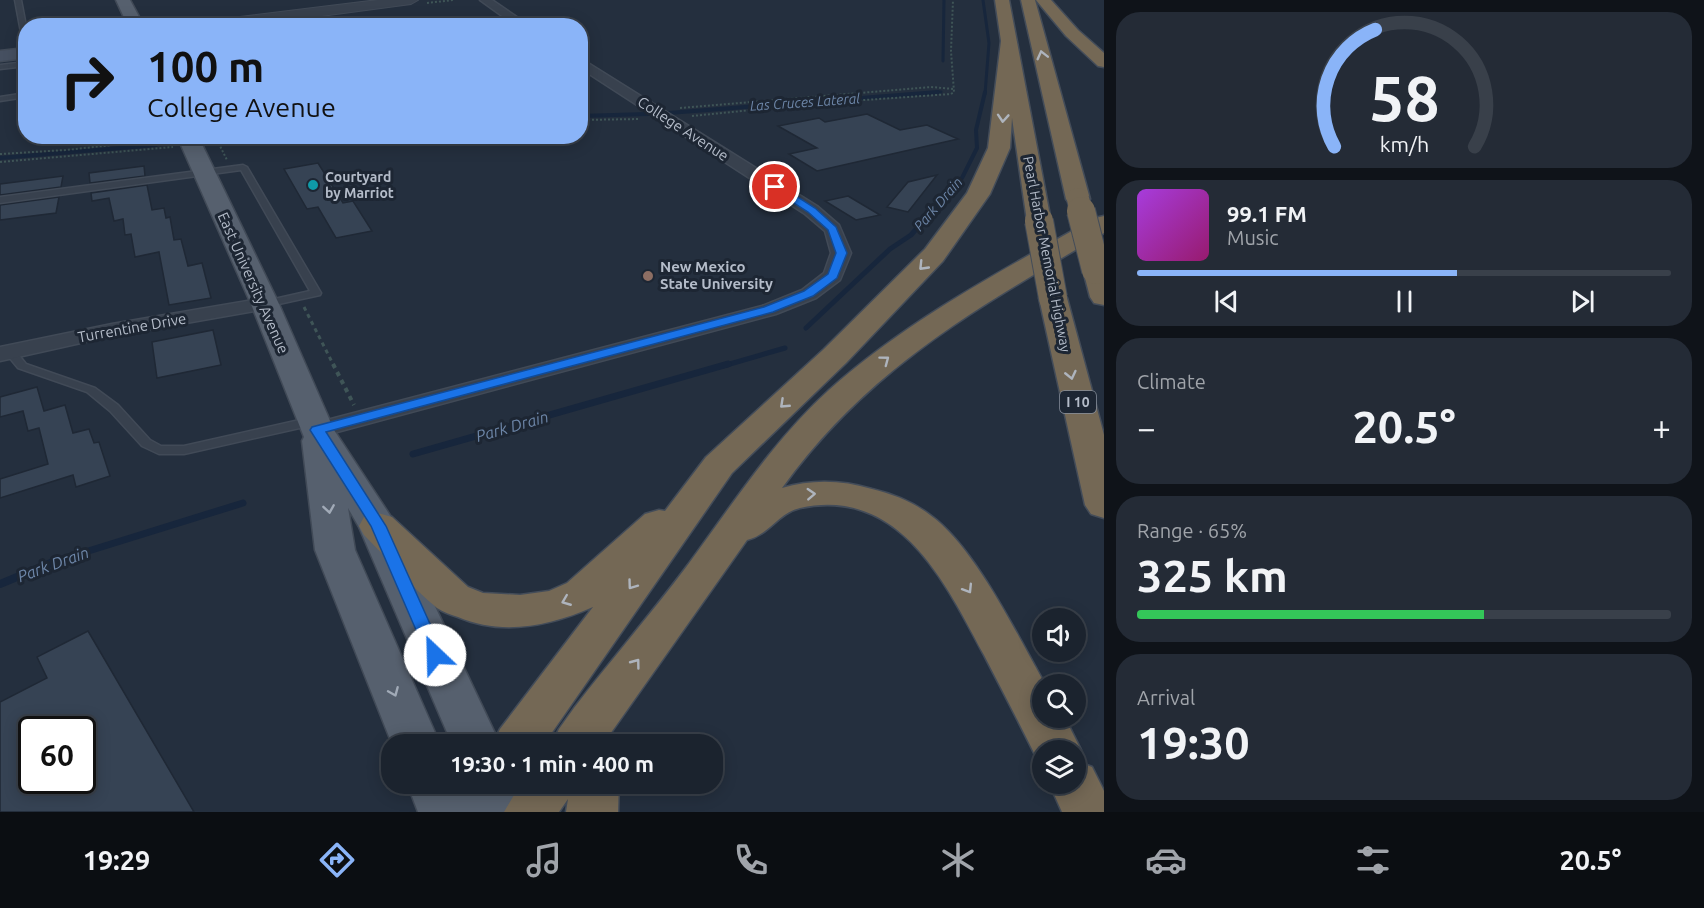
<!DOCTYPE html>
<html lang="en">
<head>
<meta charset="utf-8">
<style>
  :root { --surface:#1b232e; --page:#242b36; --text:#f1f3f6; --muted:#a0a4aa; --line:#39404a; --accent:#8ab4f8 }
  body { margin:0; font-family:Ubuntu,sans-serif; background:var(--page); color:var(--text); height:100vh; display:flex; flex-direction:column; font-size:22px; white-space:nowrap }
  * { box-sizing:border-box; margin:0 }
  p { font-size:20px; color:var(--muted) }
  .icon { flex:none; width:33px; height:33px; fill:none; stroke:currentColor; stroke-width:2; stroke-linecap:round; stroke-linejoin:round }
  .map { position:relative; flex:1; overflow:hidden }
  .details { display:flex; flex-direction:column; gap:12px; padding:12px; background:#0f1319; width:600px }
  .details>* { flex:none }
  .top-card { position:absolute; left:18px; top:18px; width:570px; height:126px; border-radius:24px; box-shadow:0 3px 15px #0003,0 0 0 2px var(--line); background:#8ab4f8; color:#111; overflow:hidden }
  .fabs { position:absolute; left:1032px; top:608px; display:grid; gap:12px }
  .fabs a { display:grid; place-items:center; width:54px; height:54px; border-radius:50%; background:var(--surface); box-shadow:0 3px 15px #0003,0 0 0 2px var(--line); font-size:30px }
  .speed { position:absolute; left:18px; top:716px; display:flex; gap:12px; font-size:30px; font-weight:700; text-align:center }
  .speed>* { display:grid; place-content:center; width:78px; height:78px; border-radius:50%; background:var(--surface); box-shadow:0 3px 15px #0003,0 0 0 2px var(--line); line-height:1 }
  .speed .limit { border:3px solid #111; border-radius:9px; background:#fff; color:#111 }
  .pin { position:absolute; display:grid; place-items:center; width:51px; height:51px; color:#fff; margin:-26px; border:3px solid #fff; border-radius:50%; box-shadow:0 2px 6px #0007 }
  .me { position:absolute; width:66px; margin:-33px; rotate:336deg; stroke-linejoin:round; filter:drop-shadow(0 0 4px #0008) }
  .turn { display:flex; align-items:center; gap:21px; height:126px; padding:0 30px; font-size:27px }
  .turn .icon { width:78px; height:78px; stroke-width:2.5 }
  .turn b { display:block; font-size:42px; line-height:51px }
  .big { font-size:45px; font-weight:700; line-height:1.1 }
  .details .tile { flex:1; display:flex; flex-direction:column; justify-content:center; gap:9px; min-width:0; padding:0 21px; border-radius:24px; background:var(--page) }
  .details .dial { align-items:center; gap:0 }
  .dial svg { height:156px; overflow:visible; fill:none; stroke:var(--line); stroke-width:7; stroke-linecap:round; text-anchor:middle }
  .dial text { fill:var(--text); stroke:none }
  .song { display:flex; align-items:center; gap:18px }
  .cover { width:72px; height:72px; border-radius:9px; background:linear-gradient(135deg,hsl(280 70% 55%),hsl(320 70% 35%)) }
  .played { height:6px; border-radius:3px; background:linear-gradient(90deg,var(--accent) 60%,var(--line) 60%) }
  .keys { display:flex; justify-content:space-around; direction:ltr }
  .heat { display:flex; justify-content:space-between; align-items:center; font-size:33px; direction:ltr }
  .charge { height:9px; border-radius:4px; background:linear-gradient(90deg,#34c759 65%,var(--line) 0) }
  .trip { position:absolute; left:381px; top:734px; width:342px; height:60px; border-radius:24px; background:var(--surface); box-shadow:0 3px 15px #0003,0 0 0 2px var(--line); font-weight:700; line-height:60px; text-align:center }
  .dock { display:flex; height:96px; justify-content:space-around; align-items:center; background:#0b0e12; color:var(--muted) }
  .dock .icon { width:42px; height:42px }
  .dock .on { color:var(--accent) }
  .dock b { font-size:27px; color:var(--text) }
  main { display:flex; flex:1; min-height:0 }
  .map>svg:first-child { display:block }
  .lines { fill:none; stroke-linecap:round; stroke-linejoin:round }
  .stream-far4 { stroke:#17263c; stroke-width:3 }
  .stream-far3 { stroke:#17263c; stroke-width:4 }
  .stream-far2 { stroke:#17263c; stroke-width:5 }
  .stream-far1 { stroke:#17263c; stroke-width:7 }
  .stream { stroke:#17263c; stroke-width:8 }
  .building { fill:#364354; stroke:#1f2835; stroke-width:1.5; fill-rule:evenodd }
  .service-casing { stroke:#414a57; stroke-width:3 }
  .minor-casing { stroke:#414a57; stroke-width:3 }
  .tertiary-casing { stroke:#414a57; stroke-width:2 }
  .secondary-casing { stroke:#414a57; stroke-width:3 }
  .primary-casing { stroke:#414a57; stroke-width:3 }
  .motorway-casing { stroke:#434c59; stroke-width:3 }
  .path-far2 { stroke:#3f5557; stroke-width:2; stroke-dasharray:2 2; stroke-linecap:butt }
  .path-far1 { stroke:#3f5557; stroke-width:3; stroke-dasharray:4 4; stroke-linecap:butt }
  .path { stroke:#3f5557; stroke-width:4; stroke-dasharray:4.5 4.5; stroke-linecap:butt }
  .service { fill:#38414e; fill-rule:evenodd }
  .minor { fill:#38414e; fill-rule:evenodd }
  .tertiary { fill:#38414e; fill-rule:evenodd }
  .secondary { fill:#465061; fill-rule:evenodd }
  .primary { fill:#56606e; fill-rule:evenodd }
  .motorway { fill:#746855; fill-rule:evenodd }
  .motorway-bridge-far1-casing { stroke:#434c59; stroke-width:24; stroke-linecap:butt }
  .motorway-bridge-casing { stroke:#434c59; stroke-width:30; stroke-linecap:butt }
  .motorway-bridge-far1 { stroke:#746855; stroke-width:22 }
  .motorway-bridge { stroke:#746855; stroke-width:28 }
  .oneway { stroke:#aeb4bd }
  .oneway2 { stroke:#a1aab7 }
  .route { fill:#1a73e8; stroke:#114b97; stroke-width:1.5 }
  .culture-dot { fill:#0f9aa8; stroke:#1d2633; stroke-width:2 }
  .education-dot { fill:#8d6e63; stroke:#1d2633; stroke-width:2 }
  .labels { text-anchor:middle; stroke-width:6; stroke-linejoin:round; paint-order:stroke }
  .far-water-label { font-size:14px; font-style:italic; fill:#6d86a8; stroke:#1d2633 }
  .far-poi-label { font-size:14px; font-weight:bold; fill:#b4bcc9; stroke:#1d2633; text-anchor:start }
  .far-street-label { font-size:14px; fill:#b4bcc9; stroke:#1d2633 }
  .shield { fill:#1d2633; stroke:#878f9c; stroke-width:1.5 }
  .shield-label { font-size:14px; font-weight:bold; fill:#b4bcc9 }
  .street-label { font-size:15px; fill:#b4bcc9; stroke:#1d2633 }
  .poi-label { font-size:15px; font-weight:bold; fill:#b4bcc9; stroke:#1d2633; text-anchor:start }
  .water-label { font-size:16px; font-style:italic; fill:#6d86a8; stroke:#1d2633 }
</style>
</head>
<body>
<main>
<div class="map">
<svg width="1104" height="812" viewBox="0 0 1104 812">
  <rect width="100%" height="100%" fill="#242f3e"/>
  <g class="lines">
    <!-- stream-far4 -->
    <g class="stream-far4">
      <path d="M983 0 989 43 985 94"/>
      <path d="M943 61 944 0"/>
      <path d="M919 94 941 92"/>
    </g>
    <!-- stream-far3 -->
    <g class="stream-far3">
      <path d="M669 113 938 92"/>
      <path d="M580 116 648 114"/>
      <path d="M249 137 260 136"/>
      <path d="M0 158 156 145"/>
      <path d="M931 213 962 178 977 148 976 130 985 92"/>
    </g>
    <!-- stream-far2 -->
    <g class="stream-far2">
      <path d="M806 328 890 249 911 235 932 211"/>
      <path d="M723 366 785 348"/>
    </g>
    <!-- stream-far1 -->
    <g class="stream-far1">
      <path d="M413 454 728 364"/>
      <path d="M53 562 243 503"/>
    </g>
    <!-- stream -->
    <path class="stream" d="M0 584 58 560"/>
  </g>
  <!-- building -->
  <g class="building">
    <path d="M867 114 900 130 927 125 958 139 817 171 789 154 817 148 778 126 819 118 825 122Z"/>
    <path d="M318 163 343 203 353 201 372 231 336 238 318 207 307 209 284 169Z"/>
    <path d="M144 166 145 176 90 183 89 173Z"/>
    <path d="M937 175 908 212 887 207 908 182Z"/>
    <path d="M63 176 61 187 0 195V184Z"/>
    <path d="M147 185 152 210 164 208 166 218 170 217 174 240 181 239 188 266 202 263 211 298 169 305 159 252 135 257 131 234 125 235 123 219 114 221 109 198 92 201 91 193Z"/>
    <path d="M848 196 880 215 856 220 825 201Z"/>
    <path d="M59 197 56 213 0 220V205Z"/>
    <path d="M213 330 221 365 157 378 152 342Z"/>
    <path d="M37 387 44 411 65 405 73 433 89 429 94 443 99 442 110 476 76 487 73 475 0 498V479L48 464 39 428 28 431 23 411 0 417V397Z"/>
    <path d="M88 631 194 812H0V702L47 678 37 657ZM32 729H82V780H32Z"/>
  </g>
  <g class="lines">
    <defs>
      <g id="service">
        <path d="M15 0H21L26 26V45L23 43Z"/>
        <path d="M26 62V66L0 69V65Z"/>
        <path d="M26 93V97L0 101V97Z"/>
        <path d="M243 165 247 167 321 293 320 295 265 307 260 304 261 302 310 291 241 170 0 203V197Z"/>
        <path d="M10 348 14 349 26 364 95 388 118 405 150 440 161 446H184L313 417 319 421 313 425 184 454H159L142 446 110 411 87 392 18 368 4 351Z"/>
      </g>
      <g id="minor">
        <path d="M480 0H492L530 26H516Z"/>
        <path d="M580 58 817 206 839 225 851 253 840 280 816 298 776 314 326 435 317 438 308 435 305 430 308 425 762 306 802 290 824 273 831 253 825 231 805 214 580 68Z"/>
        <path d="M265 298 272 300 275 304 272 308 112 336 0 361V347L112 324Z"/>
      </g>
      <path id="tertiary" d="M378 0H418L411 4 247 26H201L208 21Z"/>
      <path id="secondary" d="M26 48V58L0 61V51Z"/>
      <g id="primary">
        <path d="M116 0H130L144 26H128Z"/>
        <path d="M177 136H198L279 304 334 430 397 526 500 744H452L359 527 348 508 355 550 440 744H392L315 550 302 441 304 437 251 304Z"/>
        <path d="M407 783H522L537 812H418Z"/>
      </g>
      <g id="motorway">
        <path d="M995 0H1009L1051 221 1048 226 1039 228 1030 226 1027 221 1012 118 1010 148 990 194 943 261 846 363 732 473 544 744H493L500 729 593 607C550 626 502 636 458 617 451 615 443 612 437 608 411 587 388 559 364 535L359 526 364 517 378 513 392 517 468 587 483 593 520 595 549 591 567 583 645 514 659 510 665 511 706 457 824 349 925 249 967 193 988 148 1001 41Z"/>
        <path d="M1021 0H1035L1090 199 1086 204 1078 206 1070 204 1066 199Z"/>
        <path d="M1036 0H1051L1078 30 1104 53V67L1098 66 1066 36Z"/>
        <path d="M1104 216V233C978 308 870 366 782 488 812 479 842 480 872 489 893 494 913 502 930 515 975 547 1017 635 1045 684H1042V717H1064L1066 720 1081 750 1076 761 1092 767 1104 791V812H1062L1049 783H1076V750H1042V766L1040 765C1022 728 1003 692 984 655 946 584 900 486 800 508 778 513 769 535 747 540L603 744H552L559 729 574 708C611 660 651 614 687 566 732 505 773 441 829 390 909 319 1003 270 1095 218Z"/>
        <path d="M1096 262 1104 264V305L1094 303 1090 297 1083 270 1086 264Z"/>
        <path d="M1053 290 1063 292 1067 298 1104 435V518L1091 514 1085 505 1039 298 1043 292Z"/>
        <path d="M521 783H619L618 812H566L568 799 559 812H504Z"/>
      </g>
    </defs>
    <!-- service casing -->
    <use href="#service" class="service-casing"/>
    <!-- minor casing -->
    <use href="#minor" class="minor-casing"/>
    <!-- tertiary casing -->
    <use href="#tertiary" class="tertiary-casing"/>
    <!-- secondary casing -->
    <use href="#secondary" class="secondary-casing"/>
    <!-- primary casing -->
    <use href="#primary" class="primary-casing"/>
    <!-- motorway casing -->
    <use href="#motorway" class="motorway-casing"/>
    <!-- path-far2 -->
    <g class="path-far2">
      <path d="M427 3 453 0"/>
      <path d="M680 108 931 87 954 89"/>
      <path d="M692 116 822 103 951 94 954 92 951 51 953 0"/>
      <path d="M580 120 640 119"/>
      <path d="M215 136 227 160"/>
      <path d="M216 143 309 136"/>
      <path d="M0 154 66 150 168 139"/>
      <path d="M0 162 173 147"/>
    </g>
    <!-- path-far1 -->
    <path class="path-far1" d="M304 307 334 366"/>
    <!-- path -->
    <path class="path" d="M333 364 354 405"/>
    <!-- service -->
    <use href="#service" class="service"/>
    <!-- minor -->
    <use href="#minor" class="minor"/>
    <!-- tertiary -->
    <use href="#tertiary" class="tertiary"/>
    <!-- secondary -->
    <use href="#secondary" class="secondary"/>
    <!-- primary -->
    <use href="#primary" class="primary"/>
    <!-- motorway -->
    <use href="#motorway" class="motorway"/>
    <defs>
      <path id="motorway-bridge-far1" d="M1078 199 1082 213"/>
      <g id="motorway-bridge">
        <path d="M1081 211 1096 270"/>
        <path d="M1039 221 1053 298"/>
      </g>
    </defs>
    <!-- motorway-bridge-far1 casing -->
    <use href="#motorway-bridge-far1" class="motorway-bridge-far1-casing"/>
    <!-- motorway-bridge casing -->
    <use href="#motorway-bridge" class="motorway-bridge-casing"/>
    <!-- motorway-bridge-far1 -->
    <use href="#motorway-bridge-far1" class="motorway-bridge-far1"/>
    <!-- motorway-bridge -->
    <use href="#motorway-bridge" class="motorway-bridge"/>
  </g>
  <!-- one-way arrows -->
  <defs><path id="oneway-chevron" d="M-2-3.5L2.5 0L-2 3.5" fill="none" stroke-width="1.6" stroke-linecap="round" stroke-linejoin="round" transform="scale(1.5)"/></defs>
  <g class="oneway">
    <use href="#oneway-chevron" transform="translate(1042 55) rotate(-104)"/>
    <use href="#oneway-chevron" transform="translate(1003 118) rotate(94)"/>
    <use href="#oneway-chevron" transform="translate(923 266) rotate(134)"/>
    <use href="#oneway-chevron" transform="translate(885 360) rotate(-37)"/>
    <use href="#oneway-chevron" transform="translate(1071 375) rotate(77)"/>
    <use href="#oneway-chevron" transform="translate(784 404) rotate(137)"/>
    <use href="#oneway-chevron" transform="translate(811 494) rotate(-3)"/>
    <use href="#oneway-chevron" transform="translate(632 585) rotate(126)"/>
    <use href="#oneway-chevron" transform="translate(968 589) rotate(58)"/>
    <use href="#oneway-chevron" transform="translate(566 601) rotate(158)"/>
    <use href="#oneway-chevron" transform="translate(636 663) rotate(-53)"/>
  </g>
  <g class="oneway2">
    <use href="#oneway-chevron" transform="translate(329 509) rotate(81)"/>
    <use href="#oneway-chevron" transform="translate(394 692) rotate(67)"/>
  </g>
  <!-- route -->
  <path class="route" d="M772 185H779L815 208 836 227 847 253 837 278 813 296 773 312 326 432 386 526 444 655 442 660 435 662 429 660 371 526 310 430 312 427 764 307 804 291 828 274 836 253 828 230 808 212 772 189Z"/>
  <!-- markers -->
  <circle class="culture-dot" cx="313" cy="185" r="6"/>
  <circle class="education-dot" cx="648" cy="276" r="6"/>
  <g class="labels">
    <!-- far-water labels -->
    <g class="far-water-label">
      <text transform="translate(805 102) rotate(-4)" y="5">Las Cruces Lateral</text>
      <text transform="translate(938 204) rotate(-49)" y="5">Park Drain</text>
    </g>
    <!-- far-poi labels -->
    <g class="far-poi-label">
      <text x="325" y="182">Courtyard<tspan x="325" dy="16">by Marriot</tspan></text>
    </g>
    <!-- far-street labels -->
    <g class="far-street-label">
      <text transform="translate(1047 254) rotate(79)" y="5">Pearl Harbor Memorial Highway</text>
    </g>
    <!-- shield labels -->
    <rect class="shield" x="1060" y="391" width="36" height="22" rx="4.5"/>
    <g class="shield-label">
      <text x="1078" y="407">I 10</text>
    </g>
    <!-- street labels -->
    <g class="street-label">
      <text transform="translate(683 129) rotate(33)" y="5">College Avenue</text>
      <text transform="translate(253 283) rotate(66)" y="5">East University Avenue</text>
      <text transform="translate(132 328) rotate(-10)" y="5">Turrentine Drive</text>
    </g>
    <!-- poi labels -->
    <g class="poi-label">
      <text x="660" y="272">New Mexico<tspan x="660" dy="17">State University</tspan></text>
    </g>
    <!-- water labels -->
    <g class="water-label">
      <text transform="translate(512 426) rotate(-16)" y="6">Park Drain</text>
      <text transform="translate(53 564) rotate(-20)" y="6">Park Drain</text>
    </g>
  </g>
</svg>
<div class="fabs">
<a><svg class="icon" aria-label="sound" viewBox="0 0 24 24"><path d="M4 9h4l5-4v14l-5-4H4zM17 9q2 3 0 6"/></svg></a>
<a><svg class="icon" aria-label="search" viewBox="0 0 24 24"><circle cx="10" cy="10" r="6"/><path d="M15 15l6 6"/></svg></a>
<a><svg class="icon" aria-label="layers" viewBox="0 0 24 24"><path d="M12 4l9 5-9 5-9-5zM3 14l9 5 9-5"/></svg></a>
</div>
<div class="speed"><div class="limit">60</div></div>
<div class="pin" style="left:775px;top:187px;background:#d93025"><svg class="icon" aria-label="arrive" viewBox="0 0 24 24"><path d="M6 21V4h12l-3 4 3 4H6"/></svg></div>
<svg class="me" style="left:435px;top:655px" viewBox="-20 -20 40 40"><circle r="19" fill="#fff"/><path d="M0-13L10 11 0 6-10 11z" fill="#1a73e8"/></svg>
<div class="trip">19:30 · 1 min · 400 m</div>
<div class="top-card">
<div class="turn"><svg class="icon" aria-label="right" viewBox="0 0 24 24"><path d="M7 20v-9h11M14 6l5 5-5 5"/></svg><div><b>100 m</b>College Avenue</div></div>
</div>
</div>
<section class="details">
<div class="tile dial"><svg viewBox="0 0 100 80">
<path d="M14 69A42 42 0 1 1 86 69"/>
<path d="M14 69A42 42 0 0 1 35 9" stroke="#8ab4f8"/>
<text x="50" y="56" font-size="32" font-weight="700">58</text>
<text x="50" y="72" font-size="11">km/h</text>
</svg></div>
<div class="tile">
<div class="song"><i class="cover"></i><div><b>99.1 FM</b><p>Music</p></div></div>
<div class="played"></div>
<div class="keys"><svg class="icon" aria-label="previous" viewBox="0 0 24 24"><path d="M18 5L8 12l10 7zM5 5v14"/></svg><svg class="icon" aria-label="pause" viewBox="0 0 24 24"><path d="M8 5v14M16 5v14"/></svg><svg class="icon" aria-label="next" viewBox="0 0 24 24"><path d="M6 5l10 7-10 7zM19 5v14"/></svg></div>
</div>
<div class="tile"><p>Climate</p>
<div class="heat"><a>−</a><b class="big">20.5°</b><a>+</a></div>
</div>
<div class="tile"><p>Range · 65%</p><b class="big">325 km</b><div class="charge"></div></div>
<div class="tile"><p>Arrival</p><b class="big">19:30</b></div>
</section>
</main>
<nav class="dock">
<b>19:29</b>
<svg class="icon on" aria-label="directions" viewBox="0 0 24 24"><path d="M12 3l9 9-9 9-9-9zM9 14v-3h6M13 9l2 2-2 2"/></svg>
<svg class="icon" aria-label="music" viewBox="0 0 24 24"><path d="M9 18V5l10-2v13"/><circle cx="6" cy="18" r="3"/><circle cx="16" cy="16" r="3"/></svg>
<svg class="icon" aria-label="phone" viewBox="0 0 24 24"><path d="M5 4h4l2 5-3 2q2 4 5 5l2-3 5 2v4C11 20 4 13 5 4z"/></svg>
<svg class="icon" aria-label="climate" viewBox="0 0 24 24"><path d="M12 3v18M4 7l16 10M4 17L20 7"/></svg>
<svg class="icon" aria-label="car" viewBox="0 0 24 24"><path d="M5 17H2v-5l4-1 3-4h7l3 4 3 1v5h-3M9 17h6M6 11h13"/><circle cx="7" cy="17" r="2"/><circle cx="17" cy="17" r="2"/></svg>
<svg class="icon" aria-label="filters" viewBox="0 0 24 24"><path d="M4 7h16M4 17h16"/><circle cx="9" cy="7" r="2"/><circle cx="15" cy="17" r="2"/></svg>
<b>20.5°</b>
</nav>
</body>
</html>
